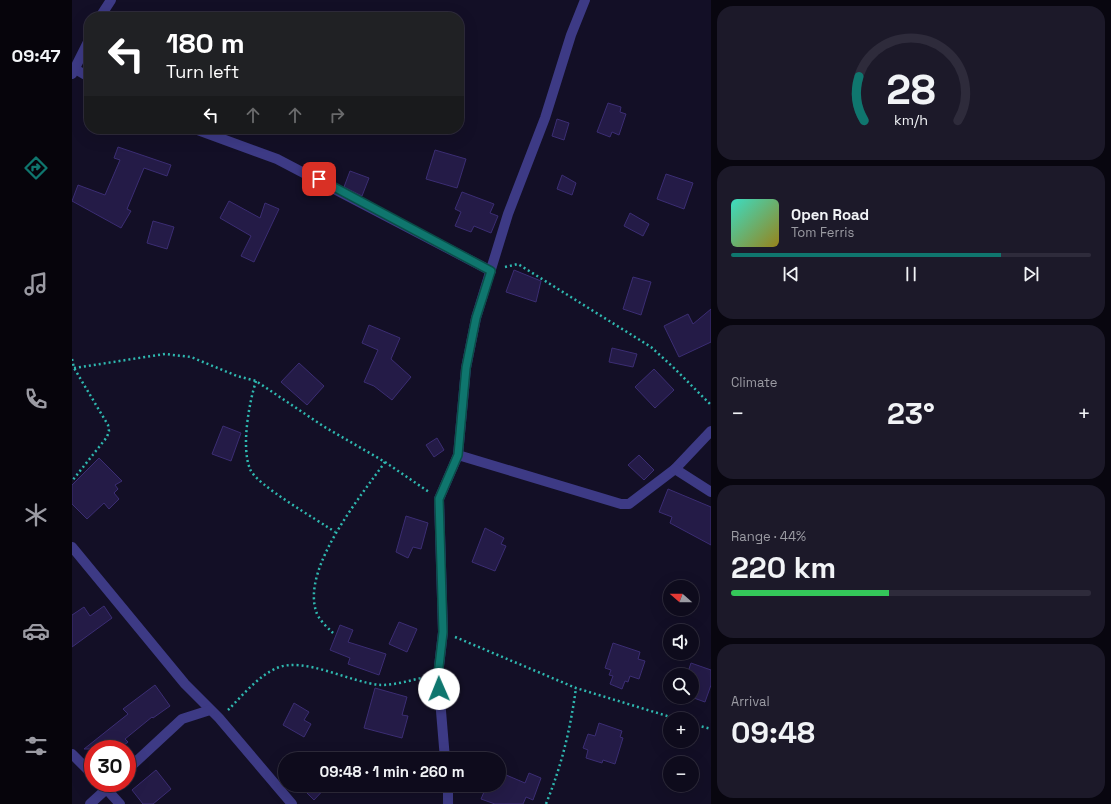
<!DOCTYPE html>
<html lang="en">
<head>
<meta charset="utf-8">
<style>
  :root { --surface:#0e0b1c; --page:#1c1929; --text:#f1f3f6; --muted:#9b9ba3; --line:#2e2b3b; --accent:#0f766e }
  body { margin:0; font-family:"Space Grotesk",sans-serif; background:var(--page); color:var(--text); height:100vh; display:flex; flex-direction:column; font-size:15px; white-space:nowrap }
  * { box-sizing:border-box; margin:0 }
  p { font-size:13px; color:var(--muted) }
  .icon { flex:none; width:22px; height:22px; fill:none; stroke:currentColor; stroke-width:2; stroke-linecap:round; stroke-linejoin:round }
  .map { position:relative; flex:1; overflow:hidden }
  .panel { display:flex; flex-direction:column; gap:6px; padding:6px; background:#08060f; width:400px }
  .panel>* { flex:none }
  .banner { position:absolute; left:12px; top:12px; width:380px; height:122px; border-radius:16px; box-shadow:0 4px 16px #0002,0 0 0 1px var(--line); background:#202124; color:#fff; overflow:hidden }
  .needle { width:26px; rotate:290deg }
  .fabs { position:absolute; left:591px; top:580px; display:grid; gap:8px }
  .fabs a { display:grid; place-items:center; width:36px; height:36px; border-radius:50%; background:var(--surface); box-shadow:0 4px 16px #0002,0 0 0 1px var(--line); font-size:20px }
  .speed { position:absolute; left:12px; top:740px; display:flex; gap:8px; font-size:20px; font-weight:700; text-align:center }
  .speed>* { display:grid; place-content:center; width:52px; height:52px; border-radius:50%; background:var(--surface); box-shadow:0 4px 16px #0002,0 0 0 1px var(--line); line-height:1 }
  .speed .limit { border:6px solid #d22; background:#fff; color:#111 }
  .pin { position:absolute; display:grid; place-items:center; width:34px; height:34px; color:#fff; margin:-17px; border-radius:8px; box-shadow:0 2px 6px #0006 }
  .me { position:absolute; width:44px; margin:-22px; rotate:359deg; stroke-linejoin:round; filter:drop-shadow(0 0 3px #0008) }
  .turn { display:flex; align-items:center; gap:14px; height:84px; padding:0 16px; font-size:18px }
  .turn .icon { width:52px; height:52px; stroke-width:2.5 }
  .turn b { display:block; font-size:28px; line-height:34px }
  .lanes { display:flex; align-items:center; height:38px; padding:0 16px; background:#0003; justify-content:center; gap:20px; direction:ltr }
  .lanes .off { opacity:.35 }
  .big { font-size:30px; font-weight:800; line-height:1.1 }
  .panel .card { flex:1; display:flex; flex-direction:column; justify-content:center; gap:6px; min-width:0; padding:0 14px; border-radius:16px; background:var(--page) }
  .panel .dial { align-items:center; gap:0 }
  .dial svg { height:104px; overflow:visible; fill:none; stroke:var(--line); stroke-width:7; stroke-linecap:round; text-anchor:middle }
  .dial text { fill:var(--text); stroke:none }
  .song { display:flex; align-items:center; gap:12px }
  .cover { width:48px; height:48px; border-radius:6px; background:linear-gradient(135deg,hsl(170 70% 55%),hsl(50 70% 35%)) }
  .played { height:4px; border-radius:2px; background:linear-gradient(90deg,var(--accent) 75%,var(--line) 75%) }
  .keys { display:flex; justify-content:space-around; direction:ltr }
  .heat { display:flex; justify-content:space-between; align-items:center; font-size:22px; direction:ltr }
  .charge { height:6px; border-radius:3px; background:linear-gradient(90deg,#34c759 44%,var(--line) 0) }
  .trip { position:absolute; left:206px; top:752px; width:228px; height:40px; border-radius:20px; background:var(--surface); box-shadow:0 4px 16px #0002,0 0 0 1px var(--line); font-weight:800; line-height:40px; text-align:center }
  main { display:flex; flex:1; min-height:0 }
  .tabs { display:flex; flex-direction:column; width:72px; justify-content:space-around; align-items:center; background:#06040b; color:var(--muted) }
  .tabs .icon { width:28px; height:28px }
  .tabs .current { color:var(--accent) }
  .tabs b { font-size:18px; color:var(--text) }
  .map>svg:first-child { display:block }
  .building { fill:#241b47; stroke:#3b2d73 }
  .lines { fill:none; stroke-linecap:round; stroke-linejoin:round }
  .path { stroke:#2fb8b0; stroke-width:2.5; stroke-dasharray:2 3; stroke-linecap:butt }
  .minor { stroke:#3d3a85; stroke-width:10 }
  .route-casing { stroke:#0a4d48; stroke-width:10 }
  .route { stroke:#0f766e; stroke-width:7 }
</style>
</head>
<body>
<main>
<nav class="tabs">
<b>09:47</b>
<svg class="icon current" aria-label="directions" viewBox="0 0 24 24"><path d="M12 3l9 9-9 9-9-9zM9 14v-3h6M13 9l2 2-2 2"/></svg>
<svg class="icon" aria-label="music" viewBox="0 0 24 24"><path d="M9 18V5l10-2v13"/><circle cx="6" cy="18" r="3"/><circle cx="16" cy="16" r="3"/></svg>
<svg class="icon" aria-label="phone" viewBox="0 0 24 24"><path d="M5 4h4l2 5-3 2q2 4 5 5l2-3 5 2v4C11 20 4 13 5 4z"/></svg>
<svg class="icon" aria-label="climate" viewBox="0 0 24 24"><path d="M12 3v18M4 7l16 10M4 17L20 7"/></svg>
<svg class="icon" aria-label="car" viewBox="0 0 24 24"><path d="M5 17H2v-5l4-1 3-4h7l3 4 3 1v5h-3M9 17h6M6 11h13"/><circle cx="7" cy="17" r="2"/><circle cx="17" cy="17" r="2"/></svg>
<svg class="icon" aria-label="filters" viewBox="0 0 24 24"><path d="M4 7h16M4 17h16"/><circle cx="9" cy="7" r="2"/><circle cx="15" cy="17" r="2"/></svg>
</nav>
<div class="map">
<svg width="639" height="804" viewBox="0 0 639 804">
  <rect width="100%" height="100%" fill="#130f26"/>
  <!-- building -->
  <g class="building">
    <path d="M536 103 549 107 548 112 554 114 547 135 540 132 538 137 525 132Z"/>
    <path d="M485 119 497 123 492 140 480 136Z"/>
    <path d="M46 147 99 165 95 176 72 168 55 209 59 211 49 228 0 201 6 185 33 195 48 160 42 158Z"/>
    <path d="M363 150 394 159 385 188 354 179Z"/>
    <path d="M278 171 297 178 290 196 272 187Z"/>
    <path d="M594 174 621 183 612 209 585 199Z"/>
    <path d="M490 175 504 183 500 195 485 189Z"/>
    <path d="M390 192 422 204 418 213 426 216 419 233 402 226 399 232 383 226 389 212 383 209Z"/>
    <path d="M157 201 188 218 193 203 207 209 182 262 169 256 179 236 148 218Z"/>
    <path d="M558 213 577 224 571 236 552 226Z"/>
    <path d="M81 221 102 227 95 249 75 243Z"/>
    <path d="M442 270 469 281 464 302 434 292Z"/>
    <path d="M561 277 579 282 569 315 551 309Z"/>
    <path d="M639 309V342L607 357 592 326 616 314 621 324Z"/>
    <path d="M297 325 328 338 319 359 339 377 320 400 302 386 292 382 306 350 290 343Z"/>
    <path d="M540 348 565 354 561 367 537 362Z"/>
    <path d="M227 363 252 386 235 405 209 382Z"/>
    <path d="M582 369 602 390 583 408 563 387Z"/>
    <path d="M151 426 169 433 159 461 140 454Z"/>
    <path d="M365 438 372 450 362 457 354 445Z"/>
    <path d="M567 455 582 470 572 480 556 465Z"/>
    <path d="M27 458 50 481 43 485 46 489 42 493 47 499 37 509 32 503 15 519 0 504V485Z"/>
    <path d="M596 489 639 507V545L598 523 600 517 587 512Z"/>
    <path d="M334 516 356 523 349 549 341 547 336 558 324 552Z"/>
    <path d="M413 528 432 538 429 544 434 546 423 571 400 562Z"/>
    <path d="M32 606 40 618 0 647V615L12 607 18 616Z"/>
    <path d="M327 622 345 629 335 652 317 644Z"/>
    <path d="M268 625 281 630 276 642 314 654 307 675 276 664 278 658 258 650Z"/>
    <path d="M541 643 568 652 566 659 573 661 567 679 558 676 556 682 553 681 550 689 538 684 541 676 537 675 539 670 533 668Z"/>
    <path d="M619 663 639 670V685L633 702 619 697 620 675H615Z"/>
    <path d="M83 685 98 706 81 718 80 717 53 739 56 742 47 749H12L56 714 51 709Z"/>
    <path d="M303 688 335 697 330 715 336 716 330 738 292 728Z"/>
    <path d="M222 703 237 712 232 720 239 724 232 737 211 725Z"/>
    <path d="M527 723 550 731 548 737 551 738 543 764 531 760 530 763 514 758 516 750 511 748 516 734 523 736Z"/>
    <path d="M84 770 99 789 81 804H71L60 790Z"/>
    <path d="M427 772 453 783 457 773 469 778 461 800 454 797 451 804H423L409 799 415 785H427Z"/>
    <path d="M227 785H256L242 800Z"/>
  </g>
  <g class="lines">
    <!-- path -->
    <g class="path">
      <path d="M433 267 446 264 579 347 601 367 639 405"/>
      <path d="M0 359 2 368 36 425 37 431 35 437 0 481"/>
      <path d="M2 368 93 354 119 357 165 376 184 381 251 426 313 462 357 492"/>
      <path d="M184 381C177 403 169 447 178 469 184 485 246 520 263 532"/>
      <path d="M261 633C255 627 246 619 244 611 230 567 289 496 313 462"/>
      <path d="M383 637 504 688 605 719"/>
      <path d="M156 710C171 695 186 676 205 668 232 656 279 683 309 685 324 685 339 680 354 677"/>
      <path d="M620 724 639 729"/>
      <path d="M474 804C490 764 498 731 504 688"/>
    </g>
    <!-- minor -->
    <g class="minor">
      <path d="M28 17 39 0"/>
      <path d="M3 69 17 77"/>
      <path d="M0 74 17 40"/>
      <path d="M123 129 205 159 419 271"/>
      <path d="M386 455 549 504H557L603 469 639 431"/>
      <path d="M603 469 639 492"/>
      <path d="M0 547 113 684 147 718 220 804"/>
      <path d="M0 754 21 775"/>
      <path d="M373 759 366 675 371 632 367 499 386 455 394 368 404 318 436 214 473 118 499 35 513 0"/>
      <path d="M55 770 110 719 138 710"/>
      <path d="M29 783 48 804"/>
      <path d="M376 785V804"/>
      <path d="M18 804 41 783"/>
    </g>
  </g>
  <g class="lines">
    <defs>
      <path id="route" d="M247 179 419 271 404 318 394 368 386 455 367 499 371 632 366 675 367 689"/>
    </defs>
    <!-- route casing -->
    <use href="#route" class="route-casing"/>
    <!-- route -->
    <use href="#route" class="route"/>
  </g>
</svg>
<div class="fabs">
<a><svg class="needle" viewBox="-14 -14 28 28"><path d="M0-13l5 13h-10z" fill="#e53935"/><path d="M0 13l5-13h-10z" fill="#9b9ba3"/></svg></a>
<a><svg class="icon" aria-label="sound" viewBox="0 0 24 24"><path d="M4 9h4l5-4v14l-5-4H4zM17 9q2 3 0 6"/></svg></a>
<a><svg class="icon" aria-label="search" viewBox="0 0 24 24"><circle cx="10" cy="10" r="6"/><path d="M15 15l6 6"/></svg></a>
<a>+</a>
<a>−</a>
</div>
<div class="speed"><div class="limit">30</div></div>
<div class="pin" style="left:247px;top:179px;background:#d93025"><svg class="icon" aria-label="arrive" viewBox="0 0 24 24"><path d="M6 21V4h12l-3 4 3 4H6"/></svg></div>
<svg class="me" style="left:367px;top:689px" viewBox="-20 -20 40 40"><circle r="19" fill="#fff"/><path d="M0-13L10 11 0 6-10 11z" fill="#0f766e"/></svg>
<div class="trip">09:48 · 1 min · 260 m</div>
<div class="banner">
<div class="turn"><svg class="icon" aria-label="left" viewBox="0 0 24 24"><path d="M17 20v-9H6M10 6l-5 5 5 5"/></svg><div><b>180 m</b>Turn left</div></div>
<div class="lanes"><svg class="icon" aria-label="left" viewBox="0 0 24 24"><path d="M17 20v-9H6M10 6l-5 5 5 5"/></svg><svg class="icon off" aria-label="ahead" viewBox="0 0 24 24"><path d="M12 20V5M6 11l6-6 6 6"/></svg><svg class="icon off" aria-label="ahead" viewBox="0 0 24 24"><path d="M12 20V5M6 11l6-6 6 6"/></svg><svg class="icon off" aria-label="right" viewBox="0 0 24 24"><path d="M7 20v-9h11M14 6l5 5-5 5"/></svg></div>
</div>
</div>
<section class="panel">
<div class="card dial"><svg viewBox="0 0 100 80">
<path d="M14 69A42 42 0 1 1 86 69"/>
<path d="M14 69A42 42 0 0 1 10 35" stroke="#0f766e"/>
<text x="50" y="56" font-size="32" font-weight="700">28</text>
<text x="50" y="72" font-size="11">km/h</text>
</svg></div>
<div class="card">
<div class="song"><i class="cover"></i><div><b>Open Road</b><p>Tom Ferris</p></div></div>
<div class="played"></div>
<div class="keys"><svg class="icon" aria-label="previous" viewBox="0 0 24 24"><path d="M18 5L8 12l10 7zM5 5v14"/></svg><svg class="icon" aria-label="pause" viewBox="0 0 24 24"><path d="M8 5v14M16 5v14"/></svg><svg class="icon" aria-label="next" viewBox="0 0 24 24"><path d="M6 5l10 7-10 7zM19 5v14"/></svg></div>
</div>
<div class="card"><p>Climate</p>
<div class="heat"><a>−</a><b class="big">23°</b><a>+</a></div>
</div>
<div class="card"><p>Range · 44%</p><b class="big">220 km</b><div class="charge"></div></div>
<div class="card"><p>Arrival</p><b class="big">09:48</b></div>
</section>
</main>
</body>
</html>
